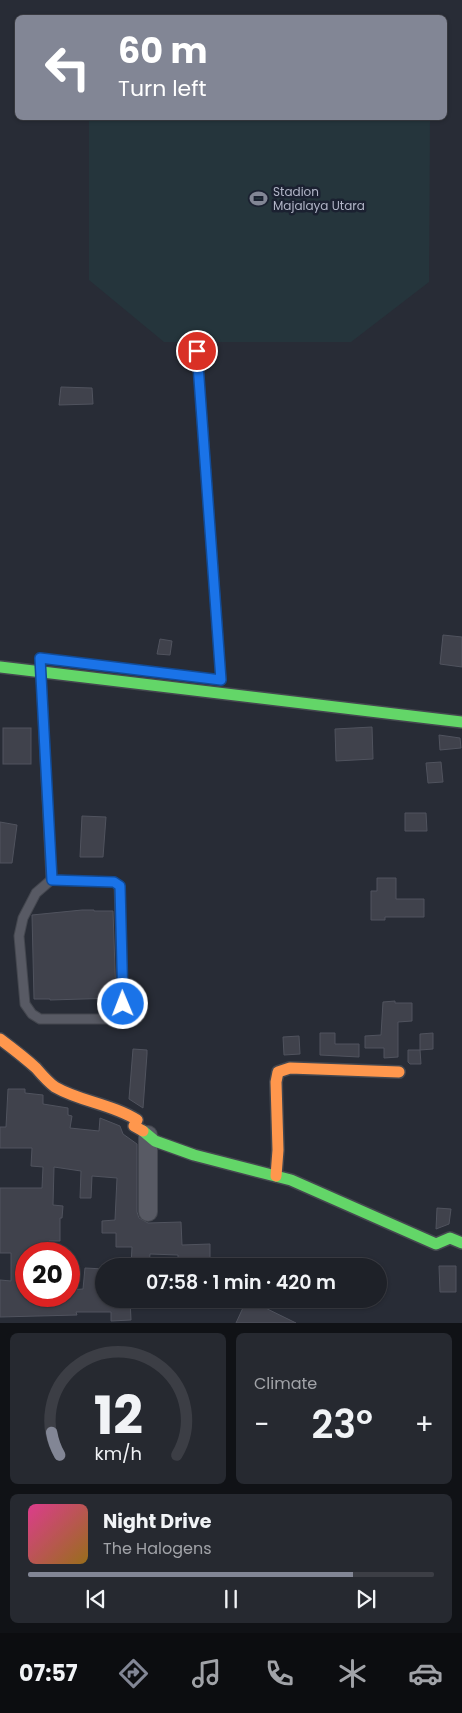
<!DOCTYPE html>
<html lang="en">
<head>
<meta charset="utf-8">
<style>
  :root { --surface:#1e2128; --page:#262930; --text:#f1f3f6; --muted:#a1a3a8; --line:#3c3e45; --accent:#828695 }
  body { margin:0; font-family:Poppins,sans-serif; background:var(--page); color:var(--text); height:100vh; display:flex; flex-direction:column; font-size:19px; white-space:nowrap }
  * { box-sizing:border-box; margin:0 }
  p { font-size:16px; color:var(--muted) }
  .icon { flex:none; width:28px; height:28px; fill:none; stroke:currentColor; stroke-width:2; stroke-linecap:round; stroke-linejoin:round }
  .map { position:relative; height:1323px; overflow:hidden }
  .sheet { display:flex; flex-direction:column; gap:10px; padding:10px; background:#101216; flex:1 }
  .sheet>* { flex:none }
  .hud { position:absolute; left:15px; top:15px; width:432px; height:105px; border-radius:8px; box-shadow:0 1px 4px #0004,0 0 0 1px var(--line); background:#828695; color:#fff; overflow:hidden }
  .speed { position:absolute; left:15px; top:1242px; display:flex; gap:10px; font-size:25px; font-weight:700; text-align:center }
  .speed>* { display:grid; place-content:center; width:65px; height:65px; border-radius:50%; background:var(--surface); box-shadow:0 1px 4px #0004,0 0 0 1px var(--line); line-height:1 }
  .speed .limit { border:8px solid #d22; background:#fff; color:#111 }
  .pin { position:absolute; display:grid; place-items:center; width:42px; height:42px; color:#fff; margin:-21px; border:2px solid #fff; border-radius:50%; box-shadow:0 1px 5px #0007 }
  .me { position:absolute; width:55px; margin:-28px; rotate:359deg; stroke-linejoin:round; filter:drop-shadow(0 0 4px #0008) }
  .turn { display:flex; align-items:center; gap:18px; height:105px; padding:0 20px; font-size:22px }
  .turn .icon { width:65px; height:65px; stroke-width:2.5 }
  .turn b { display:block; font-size:35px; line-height:42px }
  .big { font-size:38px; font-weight:600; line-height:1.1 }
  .sheet .card { flex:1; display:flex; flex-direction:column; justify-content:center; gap:8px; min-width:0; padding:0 18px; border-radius:8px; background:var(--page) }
  .sheet .dial { align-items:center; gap:0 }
  .dial svg { height:130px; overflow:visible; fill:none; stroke:var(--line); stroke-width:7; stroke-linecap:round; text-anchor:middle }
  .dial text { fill:var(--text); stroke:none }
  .song { display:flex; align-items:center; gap:15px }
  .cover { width:60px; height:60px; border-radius:8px; background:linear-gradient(135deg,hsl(330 70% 55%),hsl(40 70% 35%)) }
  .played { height:5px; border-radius:2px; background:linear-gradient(90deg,var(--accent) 80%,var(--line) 80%) }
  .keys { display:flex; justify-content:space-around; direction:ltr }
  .heat { display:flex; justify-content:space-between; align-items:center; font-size:28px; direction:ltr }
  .sheet .tiles { flex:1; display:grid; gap:10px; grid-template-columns:1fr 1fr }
  .card:last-child { grid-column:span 2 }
  .trip { position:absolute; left:95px; top:1258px; width:292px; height:50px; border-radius:25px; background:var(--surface); box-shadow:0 1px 4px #0004,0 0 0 1px var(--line); font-weight:600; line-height:50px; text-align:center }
  .menu { display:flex; height:80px; justify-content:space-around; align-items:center; background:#0c0d10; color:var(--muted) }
  .menu .icon { width:35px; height:35px }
  .menu .active { color:var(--accent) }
  .menu b { font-size:22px; color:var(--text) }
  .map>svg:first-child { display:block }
  .green { fill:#25353c }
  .building { fill:#40424c; stroke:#50535e }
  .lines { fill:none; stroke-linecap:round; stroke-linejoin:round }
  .lane-casing { stroke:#44474f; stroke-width:11 }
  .street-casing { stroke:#44474f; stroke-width:20 }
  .fast-casing { stroke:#44474f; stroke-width:14 }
  .slow-casing { stroke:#44474f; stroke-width:14 }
  .lane { stroke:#585a64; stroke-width:9 }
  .street { stroke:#585a64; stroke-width:18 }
  .fast { stroke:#63d668; stroke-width:11 }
  .slow { stroke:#ff974d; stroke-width:11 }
  .route-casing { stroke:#114b97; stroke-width:12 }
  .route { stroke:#1a73e8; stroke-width:9 }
  .labels { text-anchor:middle; stroke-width:5; stroke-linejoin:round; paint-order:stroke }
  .poi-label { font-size:12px; fill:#b2b6c8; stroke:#1b2131; text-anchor:start }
</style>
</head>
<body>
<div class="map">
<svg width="462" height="1323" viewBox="0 0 462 1323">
  <rect width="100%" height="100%" fill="#282c36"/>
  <!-- green -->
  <path class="green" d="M89 118H430L429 282 351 342H164L89 280Z"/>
  <!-- building -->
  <g class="building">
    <path d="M61 387 92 388 93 404 59 405Z"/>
    <path d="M443 635 462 637V667L440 664Z"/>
    <path d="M160 639 172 641 170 655 157 654Z"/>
    <path d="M372 727 373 759 336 761 335 729Z"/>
    <rect x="3" y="728" width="28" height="36"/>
    <path d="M439 735 460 738 461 748 440 750Z"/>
    <path d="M441 762 443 782 428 783 426 763Z"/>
    <path d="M405 813H426L427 831H405Z"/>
    <path d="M82 816 106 817 103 857H80Z"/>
    <path d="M0 822 17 825 12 863H0Z"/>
    <path d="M377 878H396V899H424V917H385V920H371V891H377Z"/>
    <path d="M82 910H94V911H113L116 998 50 1000V999H34L32 915Z"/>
    <path d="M395 1001V1003H412V1021L398 1022V1057L384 1058V1048H365V1036L381 1035 383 1002Z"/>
    <path d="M320 1033H335V1044H359V1057L320 1055Z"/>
    <path d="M433 1033V1049L420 1050V1034Z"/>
    <path d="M299 1036 300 1054 284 1055 283 1037Z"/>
    <path d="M133 1049 147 1050V1054L143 1108 129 1099Z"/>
    <path d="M408 1050H420L421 1064H410L408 1062Z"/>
    <path d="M8 1089H25V1093L43 1095V1104L68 1108V1115L72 1116 70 1128 99 1131 100 1118 120 1126 123 1134 137 1144V1212L139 1218 148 1223 181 1222 182 1245 210 1244V1266H178V1255L150 1254 149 1266H131L132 1247H116V1233H102V1221L115 1220 117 1178 92 1176 91 1198H80L81 1171 54 1167 53 1205 63 1206 62 1218H60V1241H49V1254H26V1296H69V1290L83 1289 85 1268 104 1269V1299H130L131 1320 111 1321V1312H76L77 1315 0 1317V1280L11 1281V1253H0V1188H42L43 1167 31 1166 32 1148H0V1127H6Z"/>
    <path d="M437 1208 451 1209 449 1224 436 1229Z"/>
    <path d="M439 1266H456V1292H440Z"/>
    <path d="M247 1299 296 1323H236Z"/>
  </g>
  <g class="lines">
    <defs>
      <g id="lane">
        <path d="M197 351 221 679"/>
        <path d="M41 676 51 880"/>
        <path d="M51 880 114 882 119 886 123 1005 119 1014 113 1019H40L32 1014 25 1004 19 936 23 918 36 893Z"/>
      </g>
      <path id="street" d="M148 1135V1212"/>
      <g id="fast">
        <path d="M0 667 462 722"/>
        <path d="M143 1131 155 1141 194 1155 291 1180 436 1244 450 1238 462 1243"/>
      </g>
      <g id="slow">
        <path d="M0 1039C12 1048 25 1058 36 1068 42 1075 48 1082 55 1087 81 1102 112 1104 137 1120L134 1126 143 1131"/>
        <path d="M276 1176 278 1150 276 1082 278 1072 290 1068 399 1072"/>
      </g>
    </defs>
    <!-- lane casing -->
    <use href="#lane" class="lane-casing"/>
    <!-- street casing -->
    <use href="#street" class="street-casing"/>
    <!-- fast casing -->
    <use href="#fast" class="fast-casing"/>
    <!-- slow casing -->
    <use href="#slow" class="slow-casing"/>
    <!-- lane -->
    <use href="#lane" class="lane"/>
    <!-- street -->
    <use href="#street" class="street"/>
    <!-- fast -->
    <use href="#fast" class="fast"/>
    <!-- slow -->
    <use href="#slow" class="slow"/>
  </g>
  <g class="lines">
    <defs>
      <path id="route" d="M123 1004 120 886 114 882 52 880 40 658 221 680 197 351"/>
    </defs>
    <!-- route casing -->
    <use href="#route" class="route-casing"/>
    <!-- route -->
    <use href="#route" class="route"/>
  </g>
  <!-- icons -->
  <defs>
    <symbol id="stadium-bare" viewBox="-9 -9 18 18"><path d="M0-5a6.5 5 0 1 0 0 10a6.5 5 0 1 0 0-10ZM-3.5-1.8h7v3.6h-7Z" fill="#828695" stroke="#1b2131" stroke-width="2.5" paint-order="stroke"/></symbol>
  </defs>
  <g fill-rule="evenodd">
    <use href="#stadium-bare" x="246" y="186" width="25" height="25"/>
  </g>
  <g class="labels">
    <!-- poi labels -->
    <g class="poi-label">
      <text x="273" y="196">Stadion<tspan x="273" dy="14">Majalaya Utara</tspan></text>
    </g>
  </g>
</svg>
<div class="speed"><div class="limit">20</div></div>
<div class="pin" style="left:197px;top:351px;background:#d93025"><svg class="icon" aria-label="arrive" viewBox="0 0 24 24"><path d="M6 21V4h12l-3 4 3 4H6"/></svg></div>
<svg class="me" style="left:123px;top:1004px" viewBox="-20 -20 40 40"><circle r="17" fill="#1a73e8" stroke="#fff" stroke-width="3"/><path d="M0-11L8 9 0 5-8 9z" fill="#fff"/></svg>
<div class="trip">07:58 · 1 min · 420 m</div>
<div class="hud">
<div class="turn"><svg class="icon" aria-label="left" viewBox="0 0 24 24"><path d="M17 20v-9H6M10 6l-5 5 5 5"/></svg><div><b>60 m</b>Turn left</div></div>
</div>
</div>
<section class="sheet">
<div class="tiles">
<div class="card dial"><svg viewBox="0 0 100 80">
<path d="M14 69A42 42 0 1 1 86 69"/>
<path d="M14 69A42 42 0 0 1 9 55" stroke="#828695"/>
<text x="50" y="56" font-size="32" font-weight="700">12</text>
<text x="50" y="72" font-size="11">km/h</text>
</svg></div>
<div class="card"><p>Climate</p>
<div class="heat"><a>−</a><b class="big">23°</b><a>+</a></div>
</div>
<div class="card">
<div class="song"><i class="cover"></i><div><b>Night Drive</b><p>The Halogens</p></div></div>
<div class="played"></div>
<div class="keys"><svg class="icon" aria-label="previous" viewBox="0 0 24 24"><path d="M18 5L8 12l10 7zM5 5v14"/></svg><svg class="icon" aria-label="pause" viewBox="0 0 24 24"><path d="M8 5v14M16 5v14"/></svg><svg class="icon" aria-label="next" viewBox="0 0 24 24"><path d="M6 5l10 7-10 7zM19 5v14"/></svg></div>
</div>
</div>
</section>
<nav class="menu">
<b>07:57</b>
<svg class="icon active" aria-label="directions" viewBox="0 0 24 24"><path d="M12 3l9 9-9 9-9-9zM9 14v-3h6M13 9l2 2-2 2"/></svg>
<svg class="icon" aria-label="music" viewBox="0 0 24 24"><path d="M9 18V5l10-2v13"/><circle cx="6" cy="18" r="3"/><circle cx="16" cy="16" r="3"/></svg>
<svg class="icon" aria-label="phone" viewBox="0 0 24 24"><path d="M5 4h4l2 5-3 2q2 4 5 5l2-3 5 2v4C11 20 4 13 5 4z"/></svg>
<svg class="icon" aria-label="climate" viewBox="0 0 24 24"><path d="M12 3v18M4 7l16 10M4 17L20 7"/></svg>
<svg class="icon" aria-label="car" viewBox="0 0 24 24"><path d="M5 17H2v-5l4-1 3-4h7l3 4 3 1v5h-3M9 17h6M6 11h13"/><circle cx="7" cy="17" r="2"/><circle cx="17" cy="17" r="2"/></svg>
</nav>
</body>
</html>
